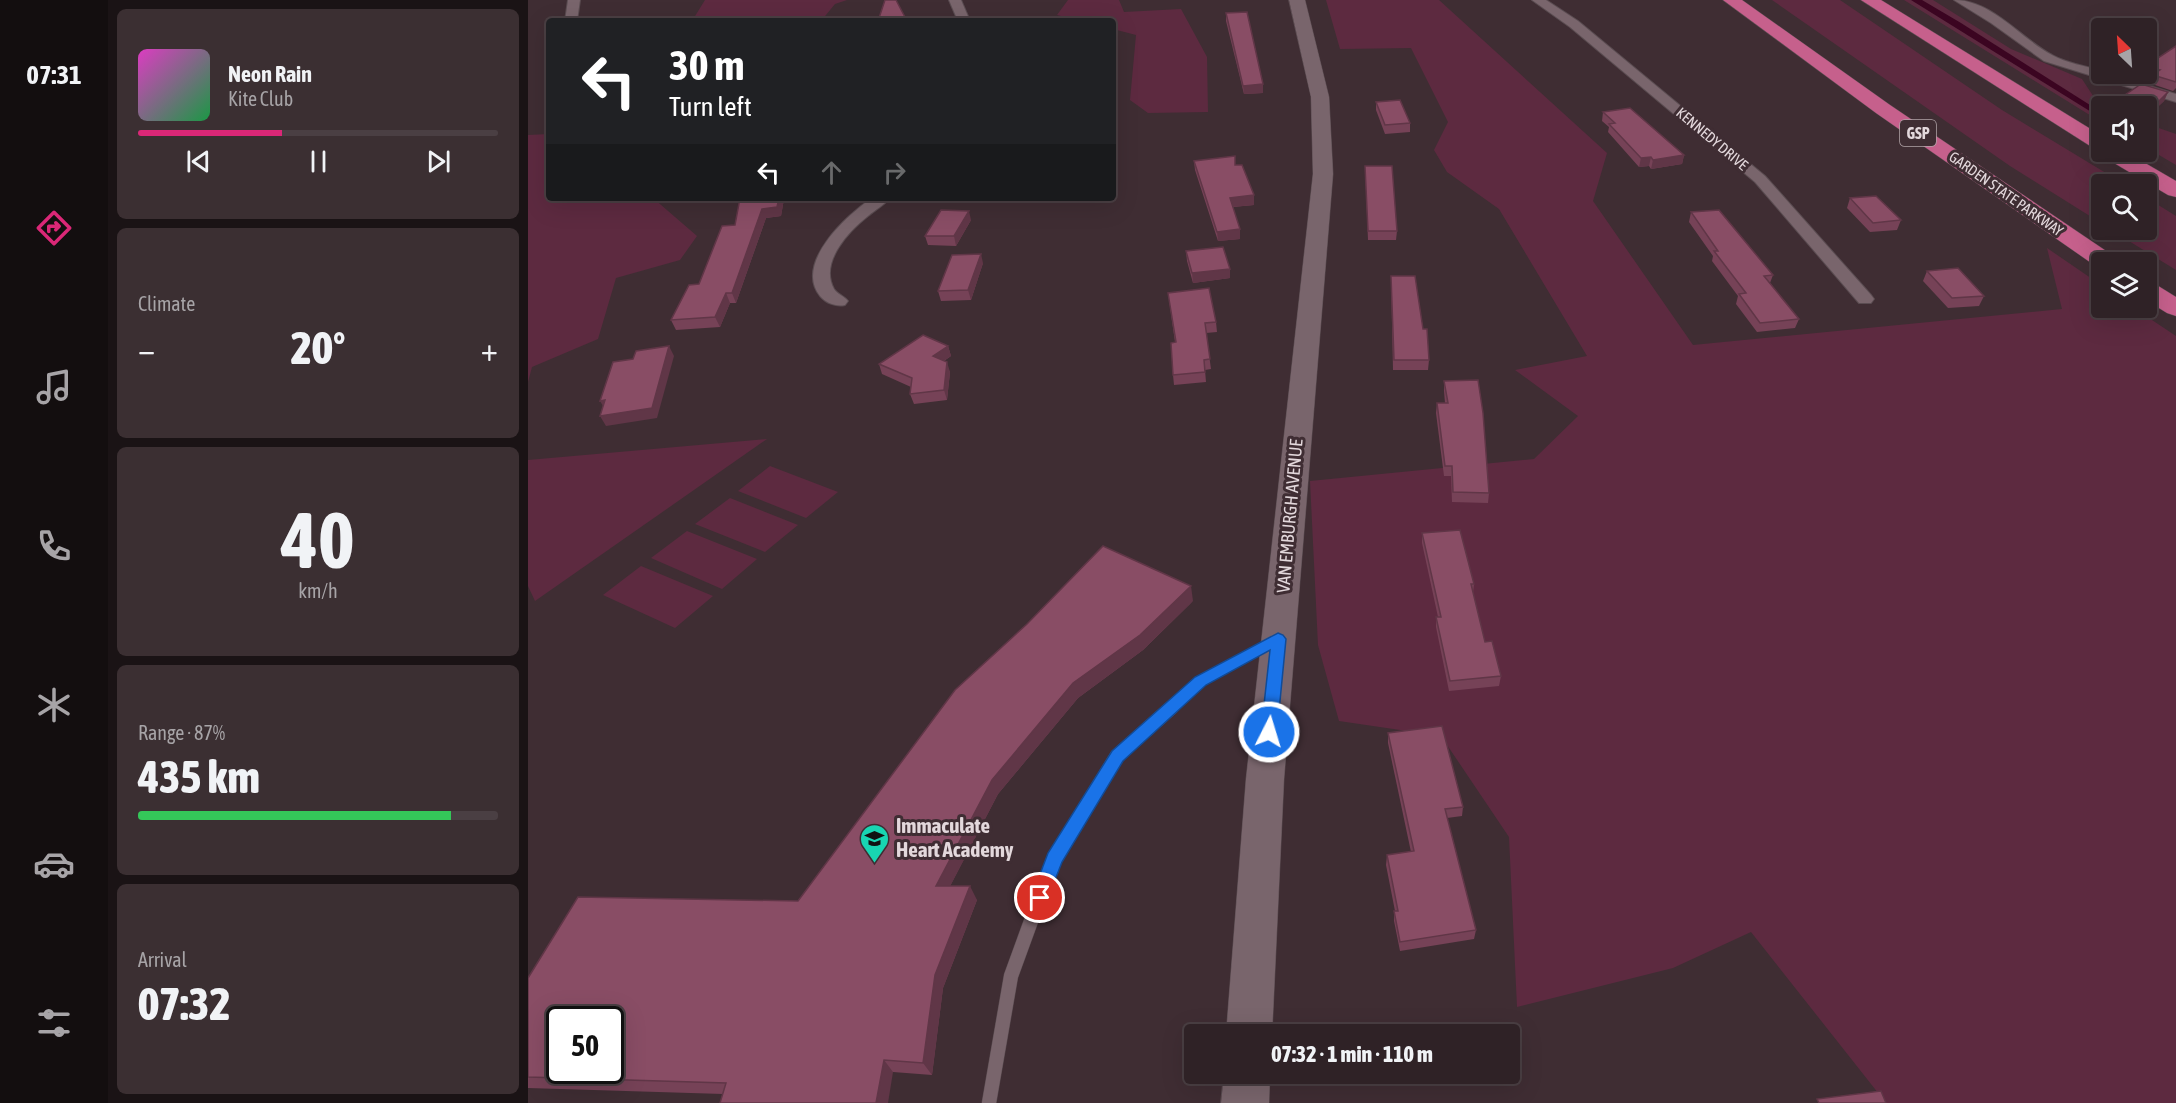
<!DOCTYPE html>
<html lang="en">
<head>
<meta charset="utf-8">
<style>
  :root { --surface:#2f2226; --page:#3b2f32; --text:#f1f3f6; --muted:#a7a4a7; --line:#4a3f43; --accent:#db2777 }
  body { margin:0; font-family:"Asap Condensed",sans-serif; background:var(--page); color:var(--text); height:100vh; display:flex; flex-direction:column; font-size:22px; white-space:nowrap }
  * { box-sizing:border-box; margin:0 }
  p { font-size:20px; color:var(--muted) }
  .icon { flex:none; width:33px; height:33px; fill:none; stroke:currentColor; stroke-width:2; stroke-linecap:round; stroke-linejoin:round }
  .map { position:relative; flex:1; overflow:hidden }
  .drawer { display:flex; flex-direction:column; gap:9px; padding:9px; background:#1a1315; width:420px }
  .drawer>* { flex:none }
  .hud { position:absolute; left:18px; top:18px; width:570px; height:183px; border-radius:6px; box-shadow:0 6px 24px #0002,0 0 0 2px var(--line); background:#202124; color:#fff; overflow:hidden }
  .needle { width:39px; rotate:335deg }
  .controls { position:absolute; left:1563px; top:18px; display:grid; gap:12px }
  .controls a { display:grid; place-items:center; width:66px; height:66px; border-radius:6px; background:var(--surface); box-shadow:0 6px 24px #0002,0 0 0 2px var(--line); font-size:30px }
  .speed { position:absolute; left:18px; top:1006px; display:flex; gap:12px; font-size:30px; font-weight:700; text-align:center }
  .speed>* { display:grid; place-content:center; width:78px; height:78px; border-radius:50%; background:var(--surface); box-shadow:0 6px 24px #0002,0 0 0 2px var(--line); line-height:1 }
  .speed .limit { border:3px solid #111; border-radius:9px; background:#fff; color:#111 }
  .pin { position:absolute; display:grid; place-items:center; width:51px; height:51px; color:#fff; margin:-26px; border:3px solid #fff; border-radius:50%; box-shadow:0 2px 6px #0007 }
  .me { position:absolute; width:66px; margin:-33px; rotate:5deg; stroke-linejoin:round; filter:drop-shadow(0 0 4px #0008) }
  .turn { display:flex; align-items:center; gap:21px; height:126px; padding:0 24px; font-size:27px }
  .turn .icon { width:78px; height:78px; stroke-width:2.5 }
  .turn b { display:block; font-size:42px; line-height:51px }
  .lanes { display:flex; align-items:center; height:57px; padding:0 24px; background:#0003; justify-content:center; gap:30px; direction:ltr }
  .lanes .off { opacity:.35 }
  .big { font-size:45px; font-weight:800; line-height:1.1 }
  .drawer .widget { flex:1; display:flex; flex-direction:column; justify-content:center; gap:9px; min-width:0; padding:0 21px; border-radius:9px; background:var(--page) }
  .drawer .dial { align-items:center; gap:0 }
  .dial b { font-size:78px; line-height:1 }
  .song { display:flex; align-items:center; gap:18px }
  .cover { width:72px; height:72px; border-radius:9px; background:linear-gradient(135deg,hsl(310 70% 55%),hsl(140 70% 35%)) }
  .played { height:6px; border-radius:3px; background:linear-gradient(90deg,var(--accent) 40%,var(--line) 40%) }
  .keys { display:flex; justify-content:space-around; direction:ltr }
  .heat { display:flex; justify-content:space-between; align-items:center; font-size:33px; direction:ltr }
  .charge { height:9px; border-radius:4px; background:linear-gradient(90deg,#34c759 87%,var(--line) 0) }
  .trip { position:absolute; left:656px; top:1024px; width:336px; height:60px; border-radius:6px; background:var(--surface); box-shadow:0 6px 24px #0002,0 0 0 2px var(--line); font-weight:800; line-height:60px; text-align:center }
  main { display:flex; flex:1; min-height:0 }
  .tabs { display:flex; flex-direction:column; width:108px; justify-content:space-around; align-items:center; background:#130e0f; color:var(--muted) }
  .tabs .icon { width:42px; height:42px }
  .tabs .current { color:var(--accent) }
  .tabs b { font-size:27px; color:var(--text) }
  .map>svg:first-child { display:block }
  .green { fill:#5d2a40 }
  .water { fill:#3b0521 }
  .lines { fill:none; stroke-linecap:round; stroke-linejoin:round }
  .service-far1-casing { stroke:#5a4c51; stroke-width:12 }
  .service-casing { stroke:#5a4c51; stroke-width:15 }
  .minor-casing { stroke:#5a4c51; stroke-width:2 }
  .secondary-casing { stroke:#5a4c51; stroke-width:1 }
  .motorway-casing { stroke:#5a4c51; stroke-width:1 }
  .service-far1 { stroke:#79656c; stroke-width:10 }
  .service { stroke:#79656c; stroke-width:14 }
  .minor { fill:#79656c; fill-rule:evenodd }
  .secondary { fill:#79656c; fill-rule:evenodd }
  .motorway { fill:#c6608c; fill-rule:evenodd }
  .wall { fill:#764257 }
  .shaded-wall { fill:#603647 }
  .building { fill:#894d65; stroke:#603647; stroke-width:1.5; fill-rule:evenodd }
  .route { fill:#1a73e8; stroke:#114b97; stroke-width:1.5 }
  .labels { text-anchor:middle; stroke-width:6; stroke-linejoin:round; paint-order:stroke }
  .far-street-label { font-size:15px; fill:#e3d8dc; stroke:#3f2d33 }
  .shield { fill:#3f2d33; stroke:#b2a5a9; stroke-width:1.5 }
  .shield-label { font-size:16px; font-weight:bold; fill:#e3d8dc }
  .street-label { font-size:18px; fill:#e3d8dc; stroke:#3f2d33 }
  .near-poi-label { font-size:21px; font-weight:bold; fill:#e3d8dc; stroke:#3f2d33; text-anchor:start }
</style>
</head>
<body>
<main>
<nav class="tabs">
<b>07:31</b>
<svg class="icon current" aria-label="directions" viewBox="0 0 24 24"><path d="M12 3l9 9-9 9-9-9zM9 14v-3h6M13 9l2 2-2 2"/></svg>
<svg class="icon" aria-label="music" viewBox="0 0 24 24"><path d="M9 18V5l10-2v13"/><circle cx="6" cy="18" r="3"/><circle cx="16" cy="16" r="3"/></svg>
<svg class="icon" aria-label="phone" viewBox="0 0 24 24"><path d="M5 4h4l2 5-3 2q2 4 5 5l2-3 5 2v4C11 20 4 13 5 4z"/></svg>
<svg class="icon" aria-label="climate" viewBox="0 0 24 24"><path d="M12 3v18M4 7l16 10M4 17L20 7"/></svg>
<svg class="icon" aria-label="car" viewBox="0 0 24 24"><path d="M5 17H2v-5l4-1 3-4h7l3 4 3 1v5h-3M9 17h6M6 11h13"/><circle cx="7" cy="17" r="2"/><circle cx="17" cy="17" r="2"/></svg>
<svg class="icon" aria-label="filters" viewBox="0 0 24 24"><path d="M4 7h16M4 17h16"/><circle cx="9" cy="7" r="2"/><circle cx="15" cy="17" r="2"/></svg>
</nav>
<section class="drawer">
<div class="widget">
<div class="song"><i class="cover"></i><div><b>Neon Rain</b><p>Kite Club</p></div></div>
<div class="played"></div>
<div class="keys"><svg class="icon" aria-label="previous" viewBox="0 0 24 24"><path d="M18 5L8 12l10 7zM5 5v14"/></svg><svg class="icon" aria-label="pause" viewBox="0 0 24 24"><path d="M8 5v14M16 5v14"/></svg><svg class="icon" aria-label="next" viewBox="0 0 24 24"><path d="M6 5l10 7-10 7zM19 5v14"/></svg></div>
</div>
<div class="widget"><p>Climate</p>
<div class="heat"><a>−</a><b class="big">20°</b><a>+</a></div>
</div>
<div class="widget dial"><b>40</b><p>km/h</p></div>
<div class="widget"><p>Range · 87%</p><b class="big">435 km</b><div class="charge"></div></div>
<div class="widget"><p>Arrival</p><b class="big">07:32</b></div>
</section>
<div class="map">
<svg width="1648" height="1103" viewBox="0 0 1648 1103">
  <rect width="100%" height="100%" fill="#3f2d33"/>
  <!-- green -->
  <g class="green">
    <path d="M177 0H319L307 4 293 21H164Z"/>
    <path d="M540 0H591L596 12 653 9 679 57 680 112 620 113 602 100 608 35 585 29V21H552L529 15Z"/>
    <path d="M798 0H911L1079 153 1065 201 1165 345 1534 309 1519 248 1573 285 1574 308H1606L1648 336V1103H1358L1223 932 1145 968 989 1007 981 837 913 736 811 721 790 645 782 481 1006 459 1050 416 987 370 1059 356 971 209 919 172 906 150 920 122 883 48 812 49Z"/>
    <path d="M1244 0H1312L1474 110 1596 184H1574L1573 223 1482 166Z"/>
    <path d="M1376 0H1405L1483 49 1554 79 1573 108V122Z"/>
    <path d="M1619 124 1648 134V165L1619 148Z"/>
    <path d="M21 134V198H125L169 236 152 260 88 278 70 339 4 367 0 382V135Z"/>
    <path d="M1619 198 1648 216V270L1583 230H1618Z"/>
    <path d="M239 439 7 601 0 586V460Z"/>
    <path d="M242 466 310 492 278 518 210 491Z"/>
    <path d="M202 498 270 525 237 552 167 524Z"/>
    <path d="M159 531 229 559 194 589 123 558Z"/>
    <path d="M113 566 185 596 147 628 75 595Z"/>
  </g>
  <!-- water -->
  <path class="water" d="M1383 0H1394L1433 23 1573 112V118Z"/>
  <g class="lines">
    <defs>
      <path id="service-far1" d="M642 709 673 681 745 642"/>
      <path id="service" d="M461 1103 483 976 526 858 589 756 644 707"/>
      <g id="minor">
        <path d="M40 0H52L49 21H37Z"/>
        <path d="M421 0H433L442 21H430Z"/>
        <path d="M1004 0H1018L1050 21 1237 176 1343 295 1346 299 1343 303H1331L1227 182 1042 27Z"/>
        <path d="M1426 0C1464 0 1492 38 1524 55 1538 63 1558 66 1574 71V74H1583L1648 94V102L1516 61 1463 23Z"/>
        <path d="M344 198H362C356 205 347 210 340 216 321 231 291 262 306 289 309 294 316 296 320 301L317 305C308 307 298 303 292 296 266 263 319 215 344 198Z"/>
      </g>
      <g id="secondary">
        <path d="M761 0H777L801 97 805 174 756 779 744 1035H698L718 779 785 174 783 97Z"/>
        <path d="M696 1074H742L741 1103H693Z"/>
      </g>
      <g id="motorway">
        <path d="M1195 0H1214L1362 105 1587 257 1590 262H1574V268L1569 267 1348 113Z"/>
        <path d="M1333 0H1353L1574 136V151L1567 149Z"/>
        <path d="M1573 152H1598L1648 181V197L1640 195 1576 157Z"/>
        <path d="M1618 282 1627 284 1648 297V316L1639 313 1618 300Z"/>
      </g>
    </defs>
    <!-- service-far1 casing -->
    <use href="#service-far1" class="service-far1-casing"/>
    <!-- service casing -->
    <use href="#service" class="service-casing"/>
    <!-- minor casing -->
    <use href="#minor" class="minor-casing"/>
    <!-- secondary casing -->
    <use href="#secondary" class="secondary-casing"/>
    <!-- motorway casing -->
    <use href="#motorway" class="motorway-casing"/>
    <!-- service-far1 -->
    <use href="#service-far1" class="service-far1"/>
    <!-- service -->
    <use href="#service" class="service"/>
    <!-- minor -->
    <use href="#minor" class="minor"/>
    <!-- secondary -->
    <use href="#secondary" class="secondary"/>
    <!-- motorway -->
    <use href="#motorway" class="motorway"/>
  </g>
  <!-- wall -->
  <g class="wall">
    <path d="M698 13 735 84V93L716 94 698 21Z"/>
    <path d="M1648 46V88L1645 91 1621 83 1624 78 1613 75 1614 74H1618V66Z"/>
    <path d="M1640 92 1636 101 1621 115 1618 114V106H1590L1594 97Z"/>
    <path d="M848 102 882 123V132L857 134 848 110Z"/>
    <path d="M1075 112 1156 155 1154 164 1123 169 1121 166 1111 167 1080 132 1081 127 1074 121Z"/>
    <path d="M666 161 707 165 726 205 705 207 712 239 690 241 667 170Z"/>
    <path d="M837 166 869 231 868 240H840Z"/>
    <path d="M1322 198 1373 220 1369 230 1342 232 1319 208Z"/>
    <path d="M256 199 253 216 238 218 208 303H202L192 327 148 330 143 320 171 284Z"/>
    <path d="M1163 212 1245 275 1242 283 1271 319 1267 328 1229 332 1208 304 1210 296 1184 261 1185 256 1161 222Z"/>
    <path d="M443 220 428 246 400 245 397 236Z"/>
    <path d="M658 251 702 269V278L665 283 659 261Z"/>
    <path d="M455 263 443 300 413 301 410 291Z"/>
    <path d="M1399 271 1456 296 1451 306 1420 308 1395 281Z"/>
    <path d="M863 276 895 329 901 360 900 370H865Z"/>
    <path d="M640 293 688 322 689 332 678 333 683 369 677 370 678 382 646 385 645 375 647 342Z"/>
    <path d="M420 346 423 356 416 361 422 372 419 400 386 404 382 394 383 387 354 374 351 364Z"/>
    <path d="M916 381 961 493 960 503 924 502 923 476H916L908 413 909 403H917L916 391Z"/>
    <path d="M894 533 946 584 945 593 957 642 973 676 971 686 921 691 908 627V617H910L894 543Z"/>
    <path d="M665 601 615 650 550 698 470 794 422 886 449 900 415 988 404 1075 365 1072 195 1094 0 1088V978L270 901Z"/>
    <path d="M860 733 935 807 934 816 919 818 948 930 946 939 872 951 866 921V911H867L858 865 859 855 883 852 860 743Z"/>
  </g>
  <!-- shaded-wall -->
  <g class="shaded-wall">
    <path d="M735 84V93L716 94 715 86Z"/>
    <path d="M1640 92 1636 101 1621 115 1626 106Z"/>
    <path d="M1156 155 1154 164 1123 169 1125 160Z"/>
    <path d="M1123 157 1121 166 1111 167 1113 158Z"/>
    <path d="M726 195V205L703 207 702 198Z"/>
    <path d="M251 198H262L256 199 253 216 238 218 208 303 204 293 234 209Z"/>
    <path d="M441 211 443 220 428 246 426 236Z"/>
    <path d="M712 229V239L690 241 689 232Z"/>
    <path d="M453 254 455 263 443 300 440 290Z"/>
    <path d="M702 269V278L665 283 664 273Z"/>
    <path d="M198 293 202 303 192 327 187 317Z"/>
    <path d="M141 346 146 356 129 418 78 426 72 416Z"/>
    <path d="M420 346 423 356 408 366 405 356Z"/>
    <path d="M419 362 422 372 419 400 416 390Z"/>
    <path d="M77 400 78 411 72 401Z"/>
    <path d="M663 586 665 601 615 650 550 698 470 794 415 900 408 886 464 780 545 683Z"/>
    <path d="M442 886 449 900 415 988 404 1075 395 1063 407 975Z"/>
    <path d="M356 1060 365 1072 360 1103H348Z"/>
  </g>
  <!-- building -->
  <g class="building">
    <path d="M357 0H368L379 21H350Z"/>
    <path d="M719 12 735 84 715 86 698 13Z"/>
    <path d="M1648 46V82L1625 75 1632 70 1618 67V66Z"/>
    <path d="M1613 84 1640 92 1626 106 1594 97Z"/>
    <path d="M872 100 882 123 857 125 848 102Z"/>
    <path d="M1102 108 1156 155 1125 160 1123 157 1113 158 1081 124 1087 123 1075 112Z"/>
    <path d="M707 156V165H714L726 195 702 198 712 229 689 232 666 161Z"/>
    <path d="M837 166H864L869 231H840Z"/>
    <path d="M1348 196 1373 220 1345 223 1322 198Z"/>
    <path d="M212 198H251L249 207 234 209 204 293H198L187 317 143 320 161 285 171 284 194 226 207 225Z"/>
    <path d="M413 210 441 211 426 236H397Z"/>
    <path d="M1191 210 1245 275 1236 276 1271 319 1232 323 1211 294 1218 293 1186 251H1190L1163 212Z"/>
    <path d="M695 247 702 269 664 273 658 251Z"/>
    <path d="M453 254 440 290 410 291 424 255Z"/>
    <path d="M1430 268 1456 296 1424 298 1399 271Z"/>
    <path d="M863 276H887L895 329H899L901 360H866Z"/>
    <path d="M681 288 688 322 677 323 682 359 676 360 677 372 645 375 643 343 648 342 640 293Z"/>
    <path d="M395 335 420 346 405 356 419 362 416 390 382 394 384 378 351 364Z"/>
    <path d="M141 346 124 408 72 416 77 400 72 401 85 362 105 359 108 351Z"/>
    <path d="M950 380 955 413 961 493 925 492 924 466H917L909 403H920L916 381Z"/>
    <path d="M932 530 946 584H943L957 642 964 641 973 676 922 681 908 617H913L894 533Z"/>
    <path d="M575 546 663 586 612 635 545 683 464 780 408 886H442L407 975 395 1063 356 1060 348 1103H192L198 1083 0 1077V978L50 897 270 901 427 690 499 624ZM32 1020H82V1071H32Z"/>
    <path d="M914 726 935 807 917 809 948 930 872 942 866 911H870L859 855 886 851 860 733Z"/>
    <path d="M1353 1091 1358 1103H1291L1289 1099Z"/>
  </g>
  <!-- route -->
  <path class="route" d="M750 633 755 635 758 639 749 732 747 737 741 739 736 737 733 732 742 650 678 685 595 761 534 862 518 903 512 906 505 903 503 898 520 853 584 751 667 677Z"/>
  <!-- icons -->
  <defs>
    <symbol id="school-pin" viewBox="-11 -11 22 30"><path d="M0 17L-7.5 6A9.5 9.5 0 1 1 7.5 6Z" fill="#18d5b2" stroke="#3f2d33"/><path d="M0-5L7-2L0 1L-7-2ZM-4 1L0 2.5L4 1V4Q0 6-4 4Z" fill="#111"/></symbol>
  </defs>
  <g fill-rule="evenodd">
    <use href="#school-pin" x="330" y="822" width="33" height="45"/>
  </g>
  <g class="labels">
    <!-- far-street labels -->
    <g class="far-street-label">
      <text transform="translate(1184 139) rotate(40)" y="5">KENNEDY DRIVE</text>
      <text transform="translate(1478 194) rotate(35)" y="5">GARDEN STATE PARKWAY</text>
    </g>
    <!-- shield labels -->
    <rect class="shield" x="1372" y="120" width="36" height="26" rx="4.5"/>
    <g class="shield-label">
      <text x="1390" y="139">GSP</text>
    </g>
    <!-- street labels -->
    <g class="street-label">
      <text transform="translate(762 516) rotate(-85)" y="6">VAN EMBURGH AVENUE</text>
    </g>
    <!-- near-poi labels -->
    <g class="near-poi-label">
      <text x="368" y="833">Immaculate<tspan x="368" dy="24">Heart Academy</tspan></text>
    </g>
  </g>
</svg>
<div class="controls">
<a><svg class="needle" viewBox="-14 -14 28 28"><path d="M0-13l5 13h-10z" fill="#e53935"/><path d="M0 13l5-13h-10z" fill="#a7a4a7"/></svg></a>
<a><svg class="icon" aria-label="sound" viewBox="0 0 24 24"><path d="M4 9h4l5-4v14l-5-4H4zM17 9q2 3 0 6"/></svg></a>
<a><svg class="icon" aria-label="search" viewBox="0 0 24 24"><circle cx="10" cy="10" r="6"/><path d="M15 15l6 6"/></svg></a>
<a><svg class="icon" aria-label="layers" viewBox="0 0 24 24"><path d="M12 4l9 5-9 5-9-5zM3 14l9 5 9-5"/></svg></a>
</div>
<div class="speed"><div class="limit">50</div></div>
<div class="pin" style="left:512px;top:898px;background:#d93025"><svg class="icon" aria-label="arrive" viewBox="0 0 24 24"><path d="M6 21V4h12l-3 4 3 4H6"/></svg></div>
<svg class="me" style="left:741px;top:732px" viewBox="-20 -20 40 40"><circle r="17" fill="#1a73e8" stroke="#fff" stroke-width="3"/><path d="M0-11L8 9 0 5-8 9z" fill="#fff"/></svg>
<div class="trip">07:32 · 1 min · 110 m</div>
<div class="hud">
<div class="turn"><svg class="icon" aria-label="left" viewBox="0 0 24 24"><path d="M17 20v-9H6M10 6l-5 5 5 5"/></svg><div><b>30 m</b>Turn left</div></div>
<div class="lanes"><svg class="icon" aria-label="left" viewBox="0 0 24 24"><path d="M17 20v-9H6M10 6l-5 5 5 5"/></svg><svg class="icon off" aria-label="ahead" viewBox="0 0 24 24"><path d="M12 20V5M6 11l6-6 6 6"/></svg><svg class="icon off" aria-label="right" viewBox="0 0 24 24"><path d="M7 20v-9h11M14 6l5 5-5 5"/></svg></div>
</div>
</div>
</main>
</body>
</html>
